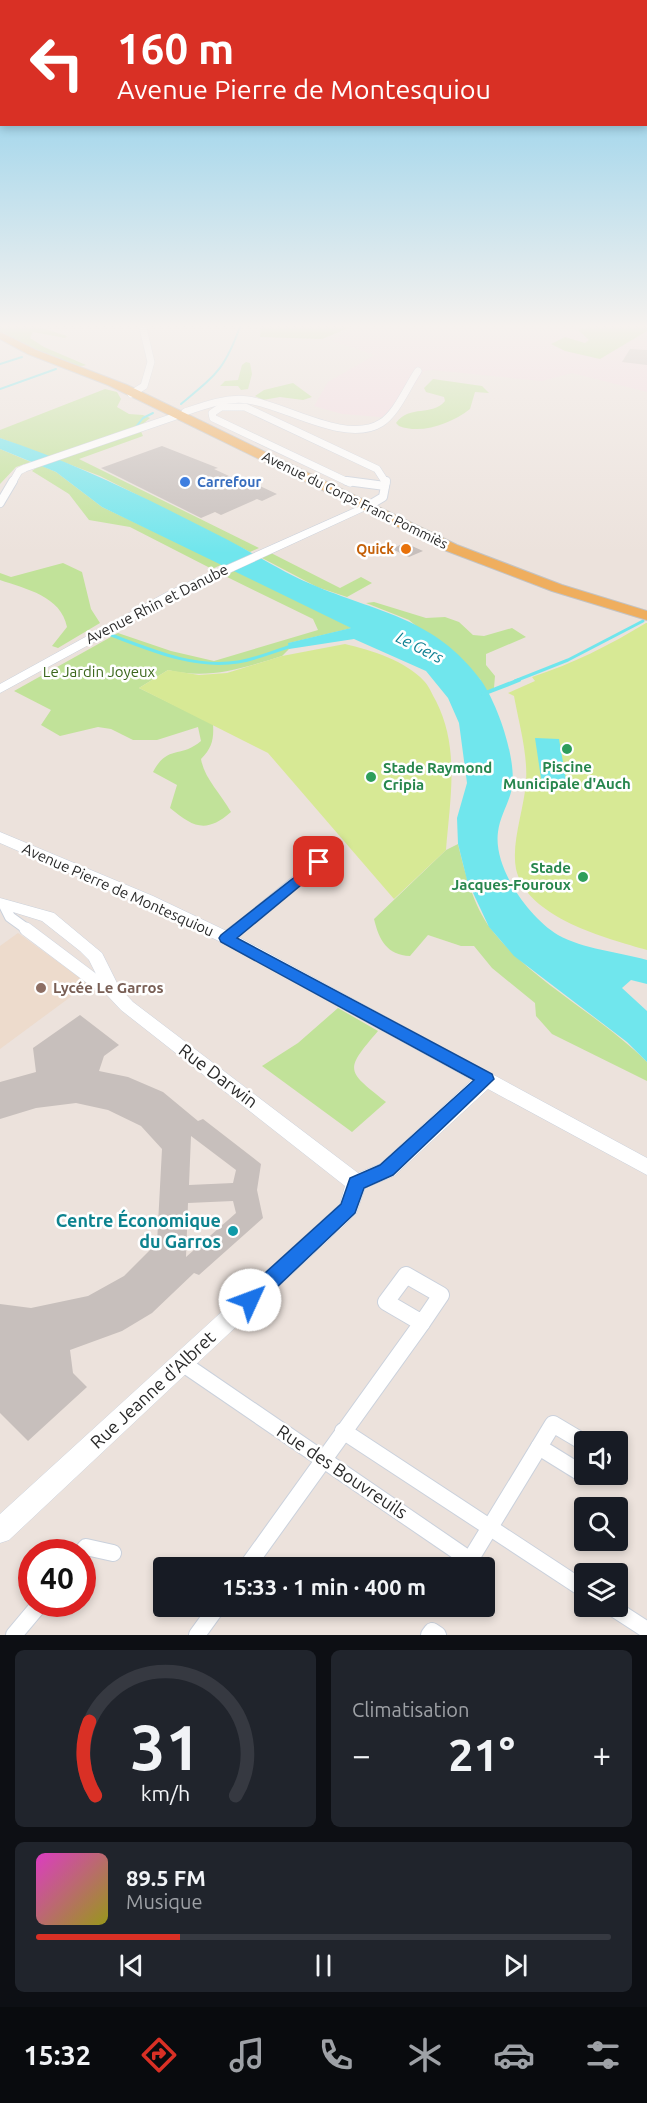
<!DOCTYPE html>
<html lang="fr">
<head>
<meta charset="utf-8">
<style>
  :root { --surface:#171b24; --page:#20242c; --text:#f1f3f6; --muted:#9ea1a6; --line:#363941; --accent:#d93025 }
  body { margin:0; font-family:Ubuntu,sans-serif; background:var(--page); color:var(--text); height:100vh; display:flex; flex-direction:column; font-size:22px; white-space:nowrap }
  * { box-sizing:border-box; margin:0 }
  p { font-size:20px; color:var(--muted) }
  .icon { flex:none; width:33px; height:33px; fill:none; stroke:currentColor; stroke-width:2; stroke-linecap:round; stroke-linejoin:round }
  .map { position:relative; height:1635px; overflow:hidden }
  .details { display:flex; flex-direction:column; gap:15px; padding:15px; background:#0d0f14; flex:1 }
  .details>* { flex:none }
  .hud { position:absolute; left:0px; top:0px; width:648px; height:126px; box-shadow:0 3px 9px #0003; background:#d93025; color:#fff; overflow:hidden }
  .controls { position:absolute; left:574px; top:1431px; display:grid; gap:12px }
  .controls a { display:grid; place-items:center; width:54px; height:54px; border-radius:6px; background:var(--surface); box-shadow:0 3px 9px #0003; font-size:30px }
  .speed { position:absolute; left:18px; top:1539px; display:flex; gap:12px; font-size:30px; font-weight:700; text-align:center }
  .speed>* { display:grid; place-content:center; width:78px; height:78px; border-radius:50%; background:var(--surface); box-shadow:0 3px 9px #0003; line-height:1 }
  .speed .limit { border:9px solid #d22; background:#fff; color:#111 }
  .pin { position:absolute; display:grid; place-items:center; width:51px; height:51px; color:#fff; margin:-26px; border-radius:12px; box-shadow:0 3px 9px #0006 }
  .me { position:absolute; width:66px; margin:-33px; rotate:47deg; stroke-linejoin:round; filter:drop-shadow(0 0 4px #0008) }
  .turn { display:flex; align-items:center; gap:21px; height:126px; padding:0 18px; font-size:27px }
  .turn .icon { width:78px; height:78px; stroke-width:2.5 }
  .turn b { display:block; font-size:42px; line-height:51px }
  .big { font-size:45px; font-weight:600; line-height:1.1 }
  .details .widget { flex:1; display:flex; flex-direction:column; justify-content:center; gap:9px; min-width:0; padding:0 21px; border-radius:9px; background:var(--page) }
  .details .dial { align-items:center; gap:0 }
  .dial svg { height:156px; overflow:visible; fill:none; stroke:var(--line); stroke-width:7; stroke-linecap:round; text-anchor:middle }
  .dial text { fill:var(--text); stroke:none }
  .song { display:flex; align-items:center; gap:18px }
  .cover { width:72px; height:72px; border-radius:9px; background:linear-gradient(135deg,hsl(310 70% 55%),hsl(60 70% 35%)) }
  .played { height:6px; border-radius:3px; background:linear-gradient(90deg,var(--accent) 25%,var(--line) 25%) }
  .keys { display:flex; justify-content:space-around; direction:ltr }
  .heat { display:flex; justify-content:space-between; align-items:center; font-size:33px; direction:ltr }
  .details .tiles { flex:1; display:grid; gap:15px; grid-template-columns:1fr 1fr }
  .widget:last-child { grid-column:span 2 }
  .trip { position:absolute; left:153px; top:1557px; width:342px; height:60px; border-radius:6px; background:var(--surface); box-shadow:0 3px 9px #0003; font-weight:600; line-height:60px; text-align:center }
  .tab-bar { display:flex; height:96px; justify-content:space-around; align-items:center; background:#090b0e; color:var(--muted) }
  .tab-bar .icon { width:42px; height:42px }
  .tab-bar .active { color:var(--accent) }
  .tab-bar b { font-size:27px; color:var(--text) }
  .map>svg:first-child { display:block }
  .education { fill:#eddbcc }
  .medical { fill:#f3d9e0 }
  .green { fill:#c1e299 }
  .pitch { fill:#d7e995 }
  .water { fill:#70e6ed }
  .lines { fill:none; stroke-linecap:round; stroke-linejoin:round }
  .stream-far2 { stroke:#70e6ed; stroke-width:2 }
  .stream-far1 { stroke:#70e6ed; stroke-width:3 }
  .stream { stroke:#70e6ed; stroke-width:4 }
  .building { fill:#c7bfbc; fill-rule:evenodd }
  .street-far4-casing { stroke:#cad1dc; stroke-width:8 }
  .street-far3-casing { stroke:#cad1dc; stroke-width:10 }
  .street-far2-casing { stroke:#cad1dc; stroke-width:12 }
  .street-far1-casing { stroke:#cad1dc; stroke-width:14 }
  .street-casing { stroke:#cad1dc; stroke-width:18 }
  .secondary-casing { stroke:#cad1dc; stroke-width:1 }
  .primary-casing { stroke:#c3c3c3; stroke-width:2 }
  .street-far4 { stroke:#fff; stroke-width:7 }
  .street-far3 { stroke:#fff; stroke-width:8 }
  .street-far2 { stroke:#fff; stroke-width:10 }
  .street-far1 { stroke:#fff; stroke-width:13 }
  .street { stroke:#fff; stroke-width:16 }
  .secondary { fill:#fff; fill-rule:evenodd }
  .primary { fill:#efae5e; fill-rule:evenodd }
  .route { fill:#1a73e8; stroke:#114b97; stroke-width:1.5 }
  .shop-dot { fill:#3f7fe0; stroke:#fff; stroke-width:2 }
  .food-dot { fill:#e8710a; stroke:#fff; stroke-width:2 }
  .leisure-dot { fill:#2e9e5b; stroke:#fff; stroke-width:2 }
  .education-dot { fill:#8d6e63; stroke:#fff; stroke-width:2 }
  .culture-dot { fill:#0f9aa8; stroke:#fff; stroke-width:2 }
  .labels { text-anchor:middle; stroke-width:5; stroke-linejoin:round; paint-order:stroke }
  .far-shop-label { font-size:14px; font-weight:bold; fill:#366cbe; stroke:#fff; text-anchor:start }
  .far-street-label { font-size:14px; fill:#2a2a2a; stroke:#fff }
  .far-food-label { font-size:14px; font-weight:bold; fill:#c56008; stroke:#fff; text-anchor:end }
  .street-label { font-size:15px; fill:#2a2a2a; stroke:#fff }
  .park-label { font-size:15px; fill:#3a661b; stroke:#fff }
  .leisure-label { font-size:15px; font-weight:bold; fill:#27864d; stroke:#fff }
  .education-label { font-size:15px; font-weight:bold; fill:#785e54; stroke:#fff; text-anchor:start }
  .water-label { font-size:16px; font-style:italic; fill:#0f8192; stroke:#fff }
  .near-street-label { font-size:18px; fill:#2a2a2a; stroke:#fff }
  .near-culture-label { font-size:18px; font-weight:bold; fill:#0d838f; stroke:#fff; text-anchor:end }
</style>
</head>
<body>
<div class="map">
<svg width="647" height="1635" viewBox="0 0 647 1635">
  <rect width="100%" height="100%" fill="#ece2dc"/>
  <!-- education -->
  <path class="education" d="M18 933 88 984 0 1049V946Z"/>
  <!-- medical -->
  <path class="medical" d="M358 324H647V392L572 373 542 381 431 370 424 371 392 418 342 414 314 406 328 382 375 355 332 341Z"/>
  <!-- green -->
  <g class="green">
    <path d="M0 324H30L67 336 65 338 33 332 30 338 44 347 86 365C70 372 17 340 0 331Z"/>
    <path d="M261 324H358L322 339 260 337Z"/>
    <path d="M599 324H647V331L600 359 565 351 551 344 565 337 585 343 589 340 578 330Z"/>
    <path d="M246 362 250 363 252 374 248 389 241 390 238 386H220L225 381 238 380 242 365Z"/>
    <path d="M433 379 482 386 489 393 475 392 470 409C452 423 422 435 399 426L396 423C410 404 432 417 445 401L444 397 426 392 424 388Z"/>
    <path d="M293 383 312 397 303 400 280 397 263 400 255 396 264 390Z"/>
    <path d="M105 389 117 392 121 399 117 407 129 414 143 415 150 418 139 427 143 436 79 459 259 548 250 552 100 476 0 438V430Z"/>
    <path d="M0 449 31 462 16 467 0 484Z"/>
    <path d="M40 465 56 472 102 507 223 564 212 569 130 527 89 520 69 494 32 471Z"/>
    <path d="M271 553 340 588 361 577 372 583 347 597 317 587 262 558Z"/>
    <path d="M63 563 82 572 91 609 100 623 58 648 52 646 67 627C61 596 26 589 0 580V573L11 577Z"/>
    <path d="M236 570 352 628 289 643V649L282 656C243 668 209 680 168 670L139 688 213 724C214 739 212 748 201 759 204 778 221 794 231 812 206 834 193 827 170 808L177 785 153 772C168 744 180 759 201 741L198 727 157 740H133L111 729 98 727 60 736 41 725 51 710 14 691 118 633 171 651 214 661 318 630 313 619 225 576Z"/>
    <path d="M374 602 426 618 445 617 459 622 473 635 484 636 512 628 526 637 486 654V665L495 676 494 688 487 693 480 679 409 620 366 603Z"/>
    <path d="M458 844C465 873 473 905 491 929 532 982 599 1014 647 1062V1081L552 1034 536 1016 535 1003 492 968 474 946H461L428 935 410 956C387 955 379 940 374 919L446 850Z"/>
    <path d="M338 1008 378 1031C344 1071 346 1070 386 1102L352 1132 262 1066 298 1043Z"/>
  </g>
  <!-- pitch -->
  <g class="pitch">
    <path d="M646 623H647V950C606 938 527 918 516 869 511 842 524 810 526 782 528 754 519 724 514 696L508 693 535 681 532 677C572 664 610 645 646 623Z"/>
    <path d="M345 644C371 650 406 661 424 681 429 686 432 694 436 701 460 748 450 799 446 850L394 899 268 753 139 688 168 670 199 675 227 673 282 656Z"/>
  </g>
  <!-- water -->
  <g class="water">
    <path d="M0 438C79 464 154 502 228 540 257 555 287 575 318 587 381 613 435 619 480 679 497 702 517 759 512 788 509 803 500 816 498 832 493 867 528 917 558 935 583 949 619 952 647 960V984L631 980 622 988 647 1011V1062L627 1042 514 956 489 927 467 880 458 844 457 818 467 783 459 723 448 698 426 671 354 639 289 649 288 643 351 628 102 507 56 472 0 449Z"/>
    <path d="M535 738 559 739 567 785H542Z"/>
  </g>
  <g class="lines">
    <!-- stream-far2 -->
    <g class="stream-far2">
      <path d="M0 364 22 357"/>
      <path d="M0 389 56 369"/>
      <path d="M181 404C217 374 225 369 241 324"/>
      <path d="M135 428 143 418 153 413"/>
    </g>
    <!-- stream-far1 -->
    <g class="stream-far1">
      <path d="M111 635C151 650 194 669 238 662 257 659 274 651 292 646"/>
      <path d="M515 681 568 660 643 621"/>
    </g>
    <!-- stream -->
    <path class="stream" d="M483 694 519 680"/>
  </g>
  <!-- building -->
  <g class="building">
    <path d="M630 349 647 350V365L622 362Z"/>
    <path d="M162 446 218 468 214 469 244 483 249 481 277 494 262 501 257 499 221 515 215 512 201 518 101 468Z"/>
    <path d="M404 543 412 546 423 551 409 557 392 549Z"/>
    <path d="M80 1015 119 1045 104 1056 99 1071 128 1077 163 1092 198 1121 203 1119 261 1164 257 1190 263 1218 199 1275 194 1273 152 1313 122 1331 70 1350 73 1373 87 1387 28 1441 0 1413V1304L31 1308 88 1296 124 1276 157 1243 162 1149 141 1126 108 1110 76 1103 36 1108 0 1119V1082L36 1072 33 1048ZM191 1136 236 1170 233 1183 189 1185ZM233 1201 236 1213 186 1257 188 1203Z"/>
  </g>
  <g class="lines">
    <defs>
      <g id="street-far4">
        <path d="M131 394 144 386 151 362 142 324"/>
        <path d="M185 412C205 405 227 397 248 400 285 405 346 445 381 423 397 413 407 387 418 371"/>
        <path d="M12 483 19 471 25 468 179 415"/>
        <path d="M350 483 213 418 212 413 221 407H245L377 469 386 483"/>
      </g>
      <g id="street-far3">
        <path d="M347 481 385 486"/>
        <path d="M0 503 13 481"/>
        <path d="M373 503 383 497 386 481"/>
      </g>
      <g id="street-far2">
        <path d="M4 905 10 917 28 930"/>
        <path d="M236 930 329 854"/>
      </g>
      <g id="street-far1">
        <path d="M26 929 95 981 112 990"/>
        <path d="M227 938 238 929"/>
      </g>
      <g id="street">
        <path d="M406 1275 441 1295 422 1323 386 1302Z"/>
        <path d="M182 1363 470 1560 553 1424 585 1443"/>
        <path d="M343 1431 585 1590"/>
        <path d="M539 1447 581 1473 585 1466"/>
        <path d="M82 1552 86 1547 113 1553"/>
        <path d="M246 1568 422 1323"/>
        <path d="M610 1606 647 1630"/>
        <path d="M14 1635 40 1604"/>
        <path d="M197 1635 218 1606"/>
        <path d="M429 1635 432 1631 438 1635"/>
      </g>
      <g id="secondary">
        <path d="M373 500 378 503 377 505 177 597 0 693V684L169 591Z"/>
        <path d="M0 832 153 896 233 934 647 1158V1175L488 1089 394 1176 365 1188 356 1214 9 1540 0 1543V1514L340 1204 345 1186 121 1010 106 994 89 960 80 951 42 921 0 908V898L54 913 102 953 119 987 133 1002 358 1173 380 1164 472 1080 221 942 141 904 0 843Z"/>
      </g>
      <path id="primary" d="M0 332 36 350 127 385 457 545 562 585 647 611V620L552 591 447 551 108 385 28 354 0 339Z"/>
    </defs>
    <!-- street-far4 casing -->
    <use href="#street-far4" class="street-far4-casing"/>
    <!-- street-far3 casing -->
    <use href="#street-far3" class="street-far3-casing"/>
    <!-- street-far2 casing -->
    <use href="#street-far2" class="street-far2-casing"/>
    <!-- street-far1 casing -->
    <use href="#street-far1" class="street-far1-casing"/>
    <!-- street casing -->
    <use href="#street" class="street-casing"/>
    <!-- secondary casing -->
    <use href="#secondary" class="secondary-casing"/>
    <!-- primary casing -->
    <use href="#primary" class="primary-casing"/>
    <!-- street-far4 -->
    <use href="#street-far4" class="street-far4"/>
    <!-- street-far3 -->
    <use href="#street-far3" class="street-far3"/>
    <!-- street-far2 -->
    <use href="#street-far2" class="street-far2"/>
    <!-- street-far1 -->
    <use href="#street-far1" class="street-far1"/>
    <!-- street -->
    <use href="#street" class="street"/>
    <!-- secondary -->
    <use href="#secondary" class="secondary"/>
    <!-- primary -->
    <use href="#primary" class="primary"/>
  </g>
  <!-- sky -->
  <linearGradient id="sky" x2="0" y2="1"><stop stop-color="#78c8ea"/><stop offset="0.59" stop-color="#f6f2ef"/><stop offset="1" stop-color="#f6f2ef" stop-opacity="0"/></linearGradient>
  <rect width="647" height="553" fill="url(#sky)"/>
  <!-- route -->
  <path class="route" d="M319 858 326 862 324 866 237 938 492 1074 494 1079 393 1175 364 1188 355 1213 257 1306 250 1308 243 1306 241 1300 243 1293 341 1204 350 1178 380 1165 474 1080 221 942 219 938 221 935Z"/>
  <!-- markers -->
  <circle class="shop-dot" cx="185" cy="482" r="6"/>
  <circle class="food-dot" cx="406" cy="549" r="6"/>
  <g class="leisure-dot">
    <circle cx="567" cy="749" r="6"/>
    <circle cx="371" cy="777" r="6"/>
    <circle cx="583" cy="877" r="6"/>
  </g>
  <circle class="education-dot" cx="41" cy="988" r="6"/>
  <circle class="culture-dot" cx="233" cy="1231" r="6"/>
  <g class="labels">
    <!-- far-shop labels -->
    <g class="far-shop-label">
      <text x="197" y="487">Carrefour</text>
    </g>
    <!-- far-street labels -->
    <g class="far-street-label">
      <text transform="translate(355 500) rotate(26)" y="5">Avenue du Corps Franc Pommiès</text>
    </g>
    <!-- far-food labels -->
    <g class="far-food-label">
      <text x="394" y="554">Quick</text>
    </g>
    <!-- street labels -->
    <g class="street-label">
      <text transform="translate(157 604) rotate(-27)" y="5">Avenue Rhin et Danube</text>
      <text transform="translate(118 890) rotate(24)" y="5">Avenue Pierre de Montesquiou</text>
    </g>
    <!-- park labels -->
    <g class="park-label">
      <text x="99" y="677">Le Jardin Joyeux</text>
    </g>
    <!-- leisure labels -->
    <g class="leisure-label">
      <text x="567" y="772">Piscine<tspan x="567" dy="17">Municipale d'Auch</tspan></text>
      <text x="383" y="773" text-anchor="start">Stade Raymond<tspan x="383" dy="17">Cripia</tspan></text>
      <text x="571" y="873" text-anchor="end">Stade<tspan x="571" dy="17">Jacques-Fouroux</tspan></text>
    </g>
    <!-- education labels -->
    <g class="education-label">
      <text x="53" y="993">Lycée Le Garros</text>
    </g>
    <!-- water labels -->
    <g class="water-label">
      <text transform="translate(420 647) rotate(27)" y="6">Le Gers</text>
    </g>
    <!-- near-street labels -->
    <g class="near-street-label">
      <text transform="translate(218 1076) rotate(37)" y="6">Rue Darwin</text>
      <text transform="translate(153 1390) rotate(-43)" y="6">Rue Jeanne d'Albret</text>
      <text transform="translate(342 1472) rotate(34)" y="6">Rue des Bouvreuils</text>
    </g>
    <!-- near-culture labels -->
    <g class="near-culture-label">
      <text x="221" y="1227">Centre Économique<tspan x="221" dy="21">du Garros</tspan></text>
    </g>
  </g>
</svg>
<div class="controls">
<a><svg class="icon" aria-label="sound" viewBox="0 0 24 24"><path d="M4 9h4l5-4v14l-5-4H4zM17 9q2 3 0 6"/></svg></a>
<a><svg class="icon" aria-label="search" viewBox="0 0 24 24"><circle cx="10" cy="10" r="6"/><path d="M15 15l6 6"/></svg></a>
<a><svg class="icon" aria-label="layers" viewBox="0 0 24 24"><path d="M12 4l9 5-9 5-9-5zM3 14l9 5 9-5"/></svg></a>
</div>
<div class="speed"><div class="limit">40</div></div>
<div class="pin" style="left:319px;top:862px;background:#d93025"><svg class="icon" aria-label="arrive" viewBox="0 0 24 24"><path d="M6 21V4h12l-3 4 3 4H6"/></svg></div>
<svg class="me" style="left:250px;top:1300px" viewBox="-20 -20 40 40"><circle r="19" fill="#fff"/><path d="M0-13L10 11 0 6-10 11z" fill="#1a73e8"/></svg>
<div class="trip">15:33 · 1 min · 400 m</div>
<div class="hud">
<div class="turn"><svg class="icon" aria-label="left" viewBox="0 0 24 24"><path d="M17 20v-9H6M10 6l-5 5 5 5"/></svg><div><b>160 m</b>Avenue Pierre de Montesquiou</div></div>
</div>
</div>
<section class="details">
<div class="tiles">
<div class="widget dial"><svg viewBox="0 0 100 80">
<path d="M14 69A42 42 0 1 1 86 69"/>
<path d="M14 69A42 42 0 0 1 11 31" stroke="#d93025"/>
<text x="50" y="56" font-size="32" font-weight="700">31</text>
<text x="50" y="72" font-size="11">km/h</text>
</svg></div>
<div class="widget"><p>Climatisation</p>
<div class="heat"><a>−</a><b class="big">21°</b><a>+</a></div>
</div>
<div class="widget">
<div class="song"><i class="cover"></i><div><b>89.5 FM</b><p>Musique</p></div></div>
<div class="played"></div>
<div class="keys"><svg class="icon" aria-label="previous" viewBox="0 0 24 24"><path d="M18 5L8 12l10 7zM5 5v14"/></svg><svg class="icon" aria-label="pause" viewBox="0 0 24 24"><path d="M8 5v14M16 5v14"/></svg><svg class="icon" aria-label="next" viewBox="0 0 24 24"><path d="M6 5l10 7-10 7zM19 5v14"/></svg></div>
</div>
</div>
</section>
<nav class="tab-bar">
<b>15:32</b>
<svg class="icon active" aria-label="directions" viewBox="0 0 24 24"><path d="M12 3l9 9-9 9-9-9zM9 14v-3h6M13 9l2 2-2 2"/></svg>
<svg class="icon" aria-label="music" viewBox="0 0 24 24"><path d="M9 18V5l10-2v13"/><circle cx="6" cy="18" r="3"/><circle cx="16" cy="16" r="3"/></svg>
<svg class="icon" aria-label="phone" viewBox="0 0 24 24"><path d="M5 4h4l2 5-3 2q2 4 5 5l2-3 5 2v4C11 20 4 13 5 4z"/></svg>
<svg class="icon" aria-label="climate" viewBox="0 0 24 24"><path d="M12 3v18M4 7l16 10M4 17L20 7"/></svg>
<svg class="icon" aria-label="car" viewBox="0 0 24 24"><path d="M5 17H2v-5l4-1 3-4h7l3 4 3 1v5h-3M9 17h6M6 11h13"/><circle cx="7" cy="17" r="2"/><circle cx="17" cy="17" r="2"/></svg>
<svg class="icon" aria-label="filters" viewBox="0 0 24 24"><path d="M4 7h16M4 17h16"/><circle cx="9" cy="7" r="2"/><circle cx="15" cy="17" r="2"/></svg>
</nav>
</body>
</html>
